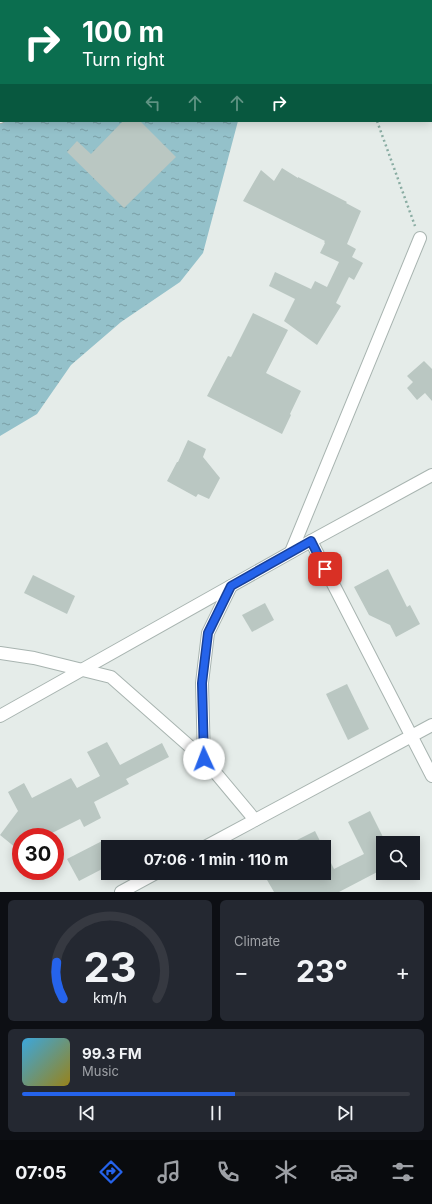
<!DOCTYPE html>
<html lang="en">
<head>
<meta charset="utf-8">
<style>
  :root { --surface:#171b24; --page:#242831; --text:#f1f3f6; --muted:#9ea1a6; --line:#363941; --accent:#2563eb }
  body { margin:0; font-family:Inter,sans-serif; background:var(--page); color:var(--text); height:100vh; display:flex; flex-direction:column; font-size:15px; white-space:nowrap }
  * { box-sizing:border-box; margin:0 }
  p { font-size:13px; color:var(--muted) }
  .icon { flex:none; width:22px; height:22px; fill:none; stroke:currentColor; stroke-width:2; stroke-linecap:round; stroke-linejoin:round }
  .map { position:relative; height:892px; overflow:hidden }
  .sheet { display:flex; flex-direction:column; gap:8px; padding:8px; background:#0d0f14; flex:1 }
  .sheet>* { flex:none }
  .top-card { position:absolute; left:0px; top:0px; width:432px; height:122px; box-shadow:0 2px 10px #0003; background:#0b6e4f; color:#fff; overflow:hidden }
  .buttons { position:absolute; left:376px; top:836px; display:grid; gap:8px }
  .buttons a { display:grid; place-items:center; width:44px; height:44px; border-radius:0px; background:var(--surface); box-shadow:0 2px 10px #0003; font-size:20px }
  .speed { position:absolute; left:12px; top:828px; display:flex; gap:8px; font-size:20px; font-weight:700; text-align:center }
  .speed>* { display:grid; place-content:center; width:52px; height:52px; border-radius:50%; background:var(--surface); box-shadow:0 2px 10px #0003; line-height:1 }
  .speed .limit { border:6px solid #d22; background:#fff; color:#111 }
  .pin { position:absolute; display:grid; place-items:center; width:34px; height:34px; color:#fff; margin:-17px; border-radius:8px; box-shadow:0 2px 6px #0006 }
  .me { position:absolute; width:44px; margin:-22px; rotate:358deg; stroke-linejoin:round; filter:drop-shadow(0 0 3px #0008) }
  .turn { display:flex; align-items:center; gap:14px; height:84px; padding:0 16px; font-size:18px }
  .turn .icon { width:52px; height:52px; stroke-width:2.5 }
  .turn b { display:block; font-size:28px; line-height:34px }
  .lanes { display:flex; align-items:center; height:38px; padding:0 16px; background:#0003; justify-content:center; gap:20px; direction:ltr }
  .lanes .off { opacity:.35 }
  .big { font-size:30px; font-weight:700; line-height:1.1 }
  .sheet .card { flex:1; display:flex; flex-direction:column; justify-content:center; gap:6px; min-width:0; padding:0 14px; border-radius:6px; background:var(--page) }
  .sheet .dial { align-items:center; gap:0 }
  .dial svg { height:104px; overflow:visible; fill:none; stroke:var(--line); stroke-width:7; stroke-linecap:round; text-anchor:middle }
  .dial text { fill:var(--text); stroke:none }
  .song { display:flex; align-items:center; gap:12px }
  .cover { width:48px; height:48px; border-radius:6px; background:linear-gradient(135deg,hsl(200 70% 55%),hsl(50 70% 35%)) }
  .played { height:4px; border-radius:2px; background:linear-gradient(90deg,var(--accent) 55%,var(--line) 55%) }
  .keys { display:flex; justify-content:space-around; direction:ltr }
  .heat { display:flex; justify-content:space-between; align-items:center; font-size:22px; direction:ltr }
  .sheet .tiles { flex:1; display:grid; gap:8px; grid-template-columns:1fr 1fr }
  .card:last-child { grid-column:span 2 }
  .trip { position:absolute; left:101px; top:840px; width:230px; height:40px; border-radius:0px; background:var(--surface); box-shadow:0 2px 10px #0003; font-weight:700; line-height:40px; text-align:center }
  .tab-bar { display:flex; height:64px; justify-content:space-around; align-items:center; background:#090b0e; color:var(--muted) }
  .tab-bar .icon { width:28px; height:28px }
  .tab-bar .active { color:var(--accent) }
  .tab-bar b { font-size:18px; color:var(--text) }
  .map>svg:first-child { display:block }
  .water { fill:url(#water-ripples) }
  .building { fill:#bac7c2 }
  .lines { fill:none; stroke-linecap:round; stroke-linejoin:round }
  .minor-casing { stroke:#a8b4b0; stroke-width:14 }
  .path { stroke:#89aca2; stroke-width:2.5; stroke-dasharray:2 3; stroke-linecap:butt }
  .minor { stroke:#fff; stroke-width:12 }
  .route-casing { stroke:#184099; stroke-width:10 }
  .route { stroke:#2563eb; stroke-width:7 }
</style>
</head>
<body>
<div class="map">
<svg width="432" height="892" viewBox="0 0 432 892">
  <defs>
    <pattern id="water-ripples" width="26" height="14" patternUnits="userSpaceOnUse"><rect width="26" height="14" fill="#94c1ca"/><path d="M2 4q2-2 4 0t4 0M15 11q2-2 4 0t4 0" fill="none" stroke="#799ea5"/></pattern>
  </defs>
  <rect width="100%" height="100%" fill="#e5ece9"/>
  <!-- water -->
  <path class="water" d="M0 0H288L1 1V121H238L203 253 180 282 121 322 71 365 37 414 0 436Z"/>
  <!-- building -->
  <g class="building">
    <path d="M123 121H140L176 157 124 208 67 152 77 141 91 154Z"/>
    <path d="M282 168 298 178V177L347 202 346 203 361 211 347 244 356 249 352 257 363 263 354 280 349 277 336 303 341 306 317 345 284 321 295 299 269 286 275 272 311 289 315 281 327 287 339 262 320 253 325 243 324 242 325 241 243 201 261 170 274 181Z"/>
    <path d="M253 313 288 330 266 373 301 391 290 414 291 415 282 434 207 396 228 356 231 357Z"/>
    <path d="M424 361 432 369V401L425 393 417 400 407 388 413 382 407 376Z"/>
    <path d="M188 440 206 449 203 457 220 478 209 499 198 494 196 497 167 481 177 462H178Z"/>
    <path d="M388 569 407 607 410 605 420 624 396 637 390 625 369 615 354 587Z"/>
    <path d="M33 575 75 596 67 614 24 593Z"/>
    <path d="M265 603 274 620 252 632 242 615Z"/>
    <path d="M347 684 369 729 348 740 326 694Z"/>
    <path d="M107 742 120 765 162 743 169 757 126 779 129 784 94 802 101 818 84 827 80 819 44 837H21V852L0 835 18 811 8 792 24 783 32 798 71 778 77 788 100 776 87 752Z"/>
    <path d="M370 811 383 837V869L339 892H274L263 873H324V849L334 869 364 854 348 822Z"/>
    <path d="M315 831 323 847H295L293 842Z"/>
    <path d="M104 840 108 849V866L79 881 67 859Z"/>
  </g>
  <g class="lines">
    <defs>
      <g id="minor">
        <path d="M63 1 64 0"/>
        <path d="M0 117 1 115"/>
        <path d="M311 541 432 776"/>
        <path d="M291 552 420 238"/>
        <path d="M0 653 34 658 111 677 204 759 255 820"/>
        <path d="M0 716 311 541 432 475"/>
        <path d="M204 759 202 683 208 633 231 586"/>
        <path d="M205 847 432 725"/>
        <path d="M121 892 156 873"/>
      </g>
    </defs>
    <!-- minor casing -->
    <use href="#minor" class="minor-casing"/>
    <!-- path -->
    <g class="path">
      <path d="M341 0 342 1"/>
      <path d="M377 121 415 226"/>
    </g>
    <!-- minor -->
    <use href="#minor" class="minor"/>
  </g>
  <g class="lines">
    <defs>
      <path id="route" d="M204 759 202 683 208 633 231 586 311 541 325 569"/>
    </defs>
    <!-- route casing -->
    <use href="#route" class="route-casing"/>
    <!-- route -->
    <use href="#route" class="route"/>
  </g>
</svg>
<div class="buttons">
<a><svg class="icon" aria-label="search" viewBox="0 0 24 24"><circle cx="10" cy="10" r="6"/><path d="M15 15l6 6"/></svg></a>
</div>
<div class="speed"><div class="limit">30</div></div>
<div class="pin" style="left:325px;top:569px;background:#d93025"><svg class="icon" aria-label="arrive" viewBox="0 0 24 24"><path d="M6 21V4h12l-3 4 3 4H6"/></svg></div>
<svg class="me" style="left:204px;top:759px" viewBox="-20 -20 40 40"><circle r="19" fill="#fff"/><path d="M0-13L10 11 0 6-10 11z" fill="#2563eb"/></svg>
<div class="trip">07:06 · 1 min · 110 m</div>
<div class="top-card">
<div class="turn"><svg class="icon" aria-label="right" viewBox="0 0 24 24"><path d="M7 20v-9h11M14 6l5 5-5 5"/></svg><div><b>100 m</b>Turn right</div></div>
<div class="lanes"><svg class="icon off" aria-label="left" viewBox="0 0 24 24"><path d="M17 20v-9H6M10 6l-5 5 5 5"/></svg><svg class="icon off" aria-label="ahead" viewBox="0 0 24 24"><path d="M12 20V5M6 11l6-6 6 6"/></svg><svg class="icon off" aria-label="ahead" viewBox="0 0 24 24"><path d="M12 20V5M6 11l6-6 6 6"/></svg><svg class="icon" aria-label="right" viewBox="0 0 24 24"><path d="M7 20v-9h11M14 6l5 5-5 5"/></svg></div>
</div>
</div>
<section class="sheet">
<div class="tiles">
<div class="card dial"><svg viewBox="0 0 100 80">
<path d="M14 69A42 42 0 1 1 86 69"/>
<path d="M14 69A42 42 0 0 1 9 41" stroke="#2563eb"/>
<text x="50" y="56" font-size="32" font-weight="700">23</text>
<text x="50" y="72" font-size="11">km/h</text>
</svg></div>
<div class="card"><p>Climate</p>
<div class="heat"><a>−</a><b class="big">23°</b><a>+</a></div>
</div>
<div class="card">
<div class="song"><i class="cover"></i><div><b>99.3 FM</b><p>Music</p></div></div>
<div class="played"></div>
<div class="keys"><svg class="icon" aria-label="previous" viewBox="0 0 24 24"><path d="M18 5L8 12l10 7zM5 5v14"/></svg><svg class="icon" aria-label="pause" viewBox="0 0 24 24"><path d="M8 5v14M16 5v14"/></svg><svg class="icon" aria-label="next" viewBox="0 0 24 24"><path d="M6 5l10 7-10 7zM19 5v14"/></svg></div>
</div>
</div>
</section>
<nav class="tab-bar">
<b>07:05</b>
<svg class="icon active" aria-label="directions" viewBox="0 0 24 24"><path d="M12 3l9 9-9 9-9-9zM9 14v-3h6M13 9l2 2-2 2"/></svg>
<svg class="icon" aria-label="music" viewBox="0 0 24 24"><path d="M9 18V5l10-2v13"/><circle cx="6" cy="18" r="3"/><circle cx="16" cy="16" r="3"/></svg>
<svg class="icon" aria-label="phone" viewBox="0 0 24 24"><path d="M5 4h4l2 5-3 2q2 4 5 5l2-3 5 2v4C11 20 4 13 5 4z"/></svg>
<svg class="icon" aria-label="climate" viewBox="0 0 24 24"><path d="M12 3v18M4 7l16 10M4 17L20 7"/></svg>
<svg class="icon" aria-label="car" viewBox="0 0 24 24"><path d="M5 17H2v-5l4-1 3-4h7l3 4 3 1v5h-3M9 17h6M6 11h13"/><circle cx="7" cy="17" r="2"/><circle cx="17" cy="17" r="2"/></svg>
<svg class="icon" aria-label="filters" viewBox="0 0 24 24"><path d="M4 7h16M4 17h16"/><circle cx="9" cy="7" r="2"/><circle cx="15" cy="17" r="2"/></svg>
</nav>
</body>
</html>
